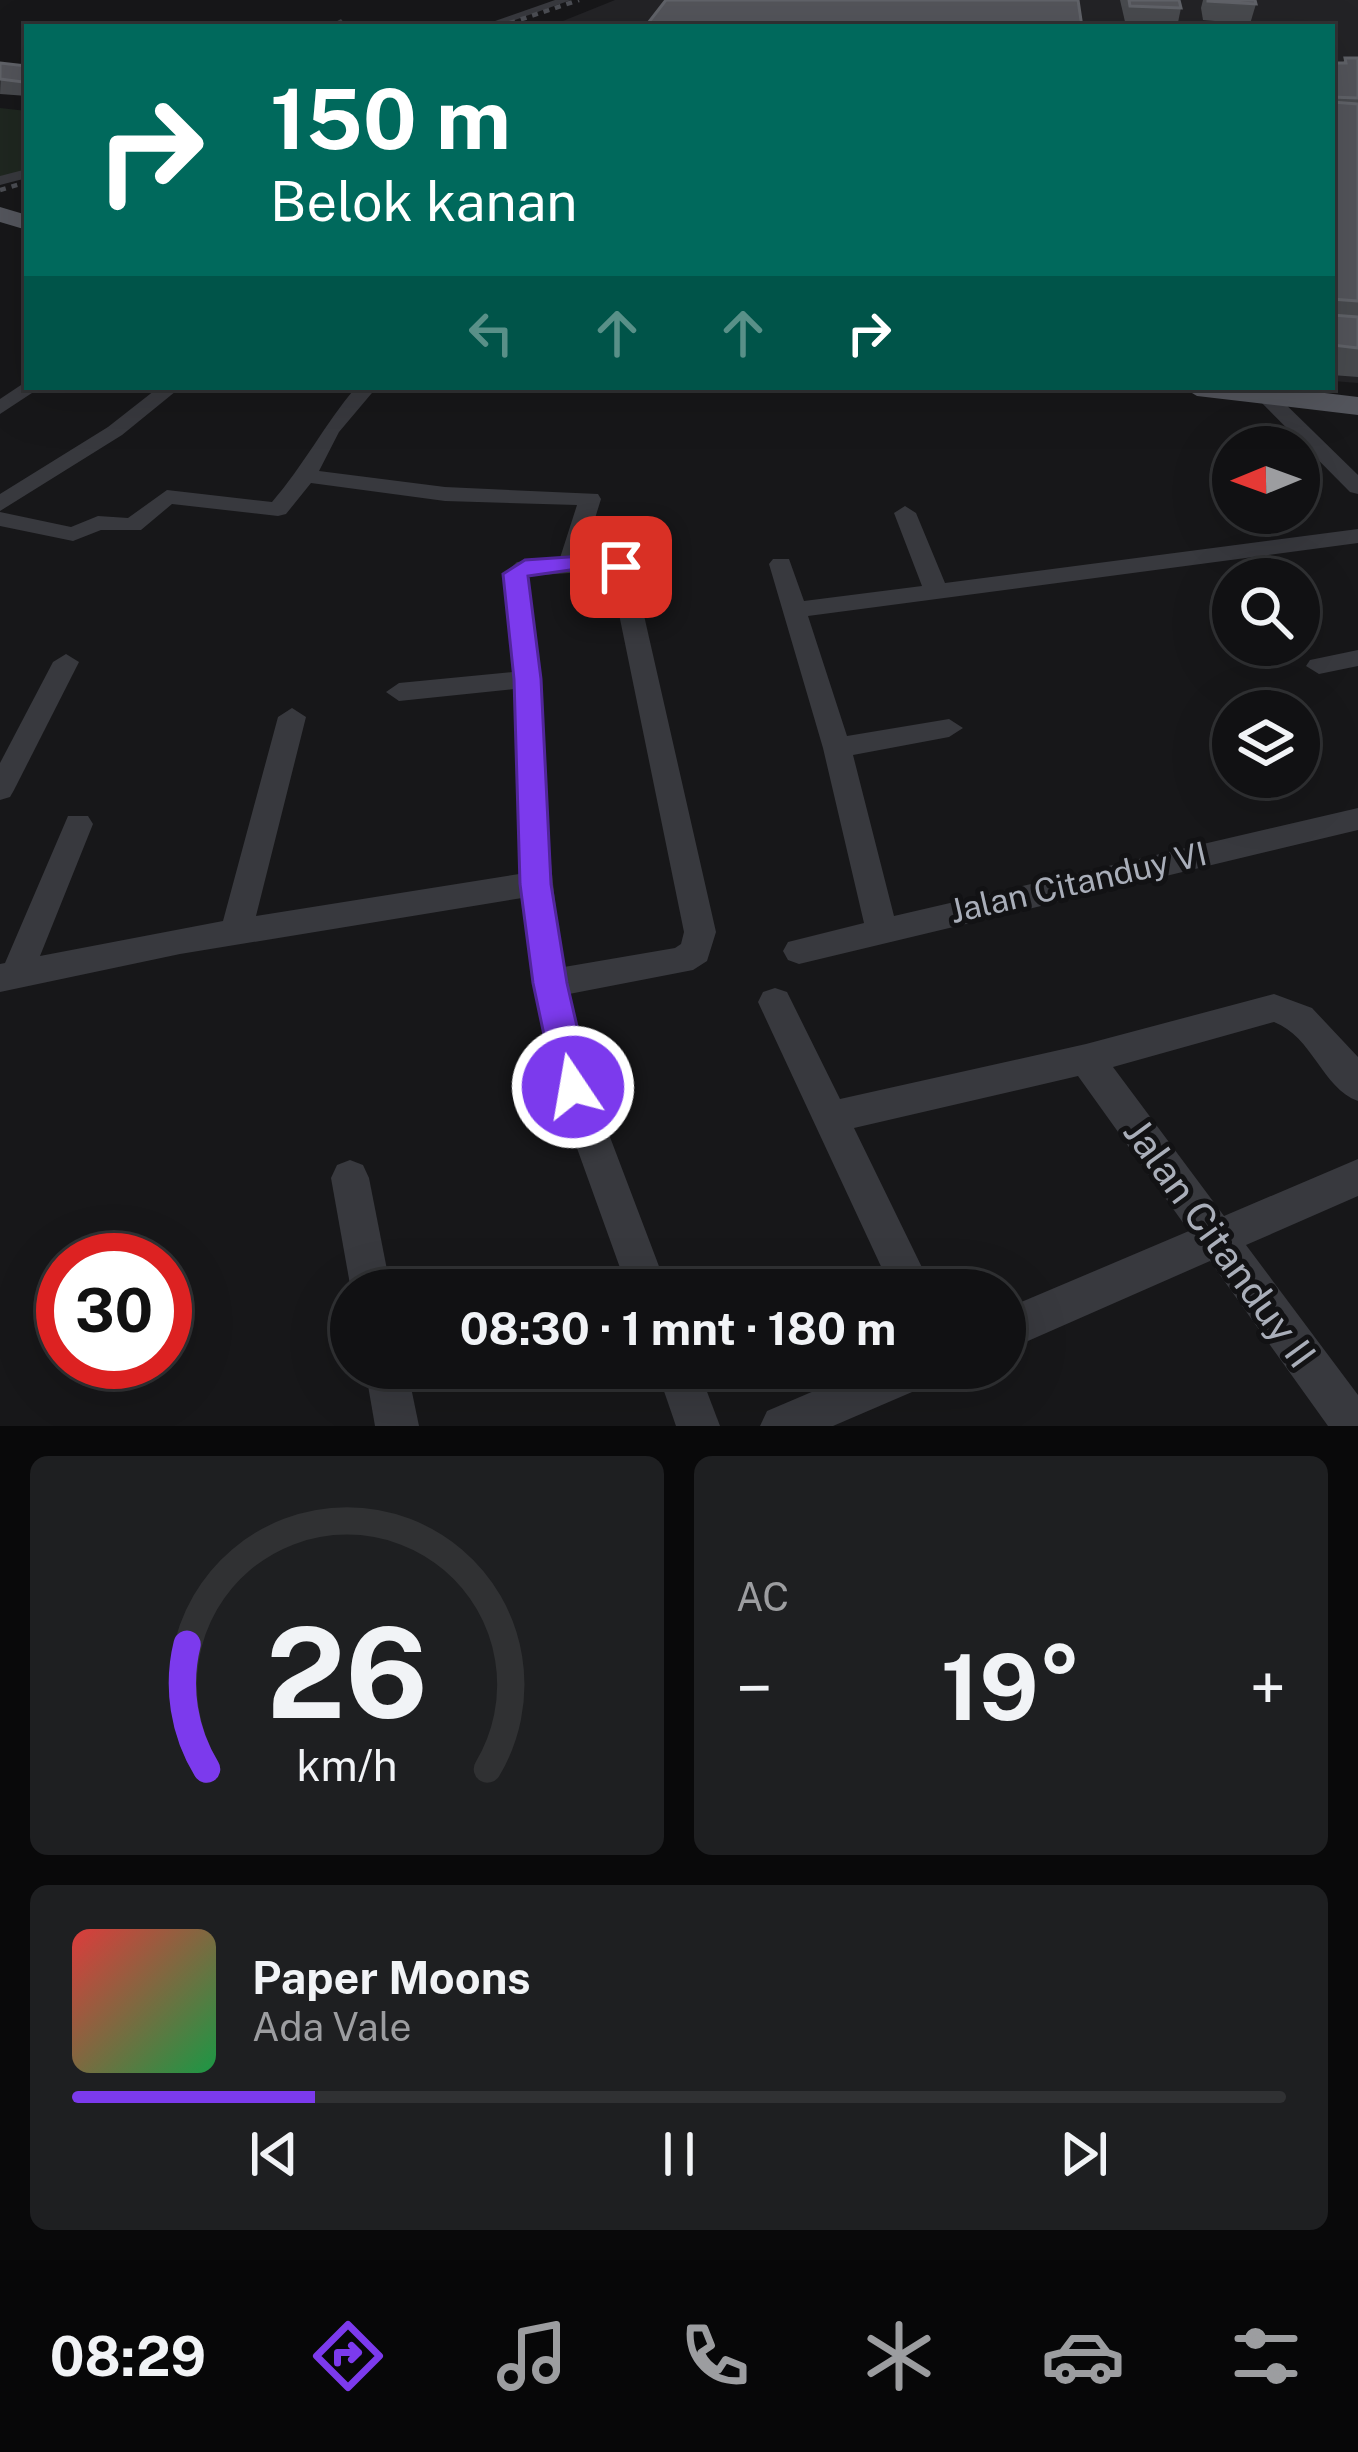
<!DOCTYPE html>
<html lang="id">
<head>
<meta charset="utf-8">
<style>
  :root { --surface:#111113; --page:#1e1f21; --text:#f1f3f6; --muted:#9c9da0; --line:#303133; --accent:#7c3aed }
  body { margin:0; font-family:"Public Sans",sans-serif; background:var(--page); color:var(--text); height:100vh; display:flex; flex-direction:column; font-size:45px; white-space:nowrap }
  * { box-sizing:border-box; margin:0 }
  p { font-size:39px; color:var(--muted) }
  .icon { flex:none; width:66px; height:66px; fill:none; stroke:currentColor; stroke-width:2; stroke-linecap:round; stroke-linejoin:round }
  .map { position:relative; height:1426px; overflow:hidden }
  .details { display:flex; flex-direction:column; gap:30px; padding:30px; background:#09090a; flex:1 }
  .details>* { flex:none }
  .guide { position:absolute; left:24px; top:24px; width:1311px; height:366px; border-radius:0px; box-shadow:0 12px 48px #0002,0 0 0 3px var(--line); background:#00695c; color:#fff; overflow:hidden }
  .needle { width:78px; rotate:269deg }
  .tools { position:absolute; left:1212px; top:426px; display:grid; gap:24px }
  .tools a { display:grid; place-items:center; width:108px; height:108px; border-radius:50%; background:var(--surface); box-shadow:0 12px 48px #0002,0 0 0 3px var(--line); font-size:60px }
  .speed { position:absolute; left:36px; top:1233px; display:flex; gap:24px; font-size:60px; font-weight:700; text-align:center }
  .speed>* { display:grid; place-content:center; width:156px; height:156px; border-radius:50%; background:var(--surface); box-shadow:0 12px 48px #0002,0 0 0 3px var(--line); line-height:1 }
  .speed .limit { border:18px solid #d22; background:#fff; color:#111 }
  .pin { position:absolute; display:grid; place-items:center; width:102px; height:102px; color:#fff; margin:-51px; border-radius:24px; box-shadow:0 6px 18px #0006 }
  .me { position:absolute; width:132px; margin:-66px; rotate:348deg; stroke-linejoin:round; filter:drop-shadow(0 0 9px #0008) }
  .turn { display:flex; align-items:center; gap:42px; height:252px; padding:0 48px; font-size:54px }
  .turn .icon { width:156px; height:156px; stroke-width:2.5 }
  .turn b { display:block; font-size:84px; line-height:102px }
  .lanes { display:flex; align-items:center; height:114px; padding:0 48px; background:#0003; justify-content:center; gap:60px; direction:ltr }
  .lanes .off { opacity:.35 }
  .big { font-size:90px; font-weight:700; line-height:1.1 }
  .details .card { flex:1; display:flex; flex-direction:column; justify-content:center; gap:18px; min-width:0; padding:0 42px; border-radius:18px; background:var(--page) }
  .details .dial { align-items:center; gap:0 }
  .dial svg { height:312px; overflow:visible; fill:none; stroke:var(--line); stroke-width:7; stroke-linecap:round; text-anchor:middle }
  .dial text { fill:var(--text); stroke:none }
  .song { display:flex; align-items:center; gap:36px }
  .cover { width:144px; height:144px; border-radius:18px; background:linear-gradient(135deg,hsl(0 70% 55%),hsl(140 70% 35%)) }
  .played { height:12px; border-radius:6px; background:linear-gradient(90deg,var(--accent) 20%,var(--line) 20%) }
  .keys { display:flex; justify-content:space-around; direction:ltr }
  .heat { display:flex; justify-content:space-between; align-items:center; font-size:66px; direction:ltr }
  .details .tiles { flex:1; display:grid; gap:30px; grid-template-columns:1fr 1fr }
  .card:last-child { grid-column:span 2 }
  .trip { position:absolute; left:330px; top:1269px; width:696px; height:120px; border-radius:60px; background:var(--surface); box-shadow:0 12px 48px #0002,0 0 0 3px var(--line); font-weight:700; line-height:120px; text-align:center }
  .dock { display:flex; height:192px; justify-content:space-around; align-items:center; background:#070708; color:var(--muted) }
  .dock .icon { width:84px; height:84px }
  .dock .on { color:var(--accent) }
  .dock b { font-size:54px; color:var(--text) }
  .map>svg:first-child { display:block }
  .built { fill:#232326 }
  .green { fill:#1f2720 }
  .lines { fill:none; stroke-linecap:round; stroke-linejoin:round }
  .minor { fill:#38393e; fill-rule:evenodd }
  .primary { fill:#54565d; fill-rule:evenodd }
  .rail { stroke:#4b4d53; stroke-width:4.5; stroke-dasharray:6 6; stroke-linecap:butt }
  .wall { fill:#484a4e }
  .building { fill:#53545a; stroke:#606268; stroke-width:3 }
  .route { fill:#7c3aed; stroke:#51269a; stroke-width:3 }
  .labels { text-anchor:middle; stroke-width:10; stroke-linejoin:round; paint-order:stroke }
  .street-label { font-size:33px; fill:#a9aeb9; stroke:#121214 }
  .near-street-label { font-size:39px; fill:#a9aeb9; stroke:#121214 }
</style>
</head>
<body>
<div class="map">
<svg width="1358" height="1426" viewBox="0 0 1358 1426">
  <rect width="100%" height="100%" fill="#171719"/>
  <!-- built -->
  <path class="built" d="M615 0H1358V383L1332 381V27H548Z"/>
  <!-- green -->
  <path class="green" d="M0 108 27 111V170L0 178Z"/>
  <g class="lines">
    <!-- minor -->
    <g class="minor">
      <path d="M555 0H571L495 27H478Z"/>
      <path d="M341 19 345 24 326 27Z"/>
      <path d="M27 169V178L0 185V176Z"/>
      <path d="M27 381V387H38L35 391 0 414V399Z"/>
      <path d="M159 387H181L122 435 0 511V494L108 427Z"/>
      <path d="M356 387H377L339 432 319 471 445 487 598 494 601 499 583 557 612 555 633 567 716 932 707 961 693 970 569 994 591 1087 668 1290H628L555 1087 522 898 180 954 0 992V964L5 963 68 816H88L93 824 40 956 223 921 278 717 292 708 306 717 256 916 519 874 514 689 399 701 386 692 399 683 513 672 504 574 517 562 560 558 577 505 445 501 311 483 286 514 278 516 172 504 141 530H101L73 541 0 526V512L71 527 98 516 128 518 167 490 272 502C304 465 324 425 356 387ZM610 570 684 932 681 944 675 948 564 967C543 837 543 706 528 576Z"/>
      <path d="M1265 389 1272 391 1358 475V494L1350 492 1258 399V391Z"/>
      <path d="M905 506 916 513 945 583 1358 529V543L808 616 847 736 949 719 963 728 949 737 853 755 894 916 1358 808V830L799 964 788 960 783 951 788 942 864 923 823 748 769 564 773 559H789L804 601 922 586 894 513Z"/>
      <path d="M1358 650V666L1319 674 1306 666 1310 660Z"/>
      <path d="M66 654 79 662 14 790 10 797 0 800V763L53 662Z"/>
      <path d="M775 988 787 992 840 1099 1086 1044 1274 994 1312 1008 1358 1057V1101C1322 1088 1313 1037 1274 1022L1113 1067 1224 1216 1358 1159V1196L1246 1245 1358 1395V1426H1328L1210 1261 1005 1351V1309L1189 1231 1078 1076 854 1128 933 1290H892L758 1002 763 992Z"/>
      <path d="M350 1160 363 1165 369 1178 391 1290H351L331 1178 337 1165Z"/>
      <path d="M365 1368H407L419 1426H375Z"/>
      <path d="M656 1368H698L720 1426H676Z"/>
      <path d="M868 1368H939L933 1383 833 1426H760L767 1411Z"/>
    </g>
    <!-- primary -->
    <g class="primary">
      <path d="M0 207 27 215V230L0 222Z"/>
      <path d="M1182 387H1275L1358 397V415L1197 396Z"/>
    </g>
    <!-- rail -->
    <g class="rail">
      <path d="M498 27 579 0"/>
      <path d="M0 190 27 182"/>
    </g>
  </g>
  <!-- wall -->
  <g class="wall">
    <path d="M1120 0H1179L1181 8 1177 27 1126 26Z"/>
    <path d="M1203 0H1255L1256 4 1250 24 1203 20 1201 8Z"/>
    <path d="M1345 58H1358V377L1332 375V63H1343Z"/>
    <path d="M1 63 27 66V96L0 94Z"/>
  </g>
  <!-- building -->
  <g class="building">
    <path d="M666 0H1078L1082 27H645Z"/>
    <path d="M1129 0H1179L1181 8 1130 6Z"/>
    <path d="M1208 0H1255L1256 4 1208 1Z"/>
    <path d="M1345 58H1358V98L1332 97V63H1346Z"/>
    <path d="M0 63 27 66V80L23 82 0 79Z"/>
    <path d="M1332 102 1358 104V301L1332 299Z"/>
    <path d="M1332 315 1358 317V348L1332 345Z"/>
  </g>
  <!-- route -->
  <path class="route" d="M612 554 630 562V572L570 570 528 576 541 679 551 884 567 983 591 1087 586 1098 573 1103 560 1098 555 1087 533 983 520 884 514 679 503 574 525 560Z"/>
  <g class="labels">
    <!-- street labels -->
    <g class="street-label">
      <text transform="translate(1078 882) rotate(-13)" y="12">Jalan Citanduy VI</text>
    </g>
    <!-- near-street labels -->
    <g class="near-street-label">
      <text transform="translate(1220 1243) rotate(54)" y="14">Jalan Citanduy II</text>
    </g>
  </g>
</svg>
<div class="tools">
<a><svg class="needle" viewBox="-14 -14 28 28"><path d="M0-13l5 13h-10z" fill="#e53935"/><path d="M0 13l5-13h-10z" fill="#9c9da0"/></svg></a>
<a><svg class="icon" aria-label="search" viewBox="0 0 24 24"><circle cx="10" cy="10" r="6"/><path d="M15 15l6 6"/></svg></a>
<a><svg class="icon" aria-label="layers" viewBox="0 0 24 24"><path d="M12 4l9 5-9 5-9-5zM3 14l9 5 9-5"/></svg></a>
</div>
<div class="speed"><div class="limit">30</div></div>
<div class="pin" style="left:621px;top:567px;background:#d93025"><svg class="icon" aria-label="arrive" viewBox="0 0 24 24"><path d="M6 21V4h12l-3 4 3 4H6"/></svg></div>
<svg class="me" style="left:573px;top:1087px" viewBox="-20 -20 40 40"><circle r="17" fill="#7c3aed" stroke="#fff" stroke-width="3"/><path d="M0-11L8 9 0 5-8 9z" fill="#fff"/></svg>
<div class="trip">08:30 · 1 mnt · 180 m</div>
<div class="guide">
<div class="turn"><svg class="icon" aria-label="right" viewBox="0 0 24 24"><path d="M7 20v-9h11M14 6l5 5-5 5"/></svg><div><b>150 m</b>Belok kanan</div></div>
<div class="lanes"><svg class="icon off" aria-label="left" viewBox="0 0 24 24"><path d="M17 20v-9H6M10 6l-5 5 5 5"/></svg><svg class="icon off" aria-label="ahead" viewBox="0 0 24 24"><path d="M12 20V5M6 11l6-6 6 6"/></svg><svg class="icon off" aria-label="ahead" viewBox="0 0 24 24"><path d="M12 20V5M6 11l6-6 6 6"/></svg><svg class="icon" aria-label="right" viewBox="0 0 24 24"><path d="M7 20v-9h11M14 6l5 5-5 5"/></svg></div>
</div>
</div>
<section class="details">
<div class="tiles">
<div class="card dial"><svg viewBox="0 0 100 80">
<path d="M14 69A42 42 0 1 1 86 69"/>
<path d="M14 69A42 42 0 0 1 9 37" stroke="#7c3aed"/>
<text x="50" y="56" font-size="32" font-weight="700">26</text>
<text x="50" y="72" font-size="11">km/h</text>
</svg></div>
<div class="card"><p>AC</p>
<div class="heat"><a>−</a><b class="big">19°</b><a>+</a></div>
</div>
<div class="card">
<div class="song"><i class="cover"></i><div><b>Paper Moons</b><p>Ada Vale</p></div></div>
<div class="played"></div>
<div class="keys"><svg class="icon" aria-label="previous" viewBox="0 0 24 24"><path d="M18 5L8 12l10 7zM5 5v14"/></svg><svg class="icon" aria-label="pause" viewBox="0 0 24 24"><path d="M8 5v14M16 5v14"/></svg><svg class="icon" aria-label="next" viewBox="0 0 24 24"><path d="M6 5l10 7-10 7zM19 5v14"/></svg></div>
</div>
</div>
</section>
<nav class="dock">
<b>08:29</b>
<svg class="icon on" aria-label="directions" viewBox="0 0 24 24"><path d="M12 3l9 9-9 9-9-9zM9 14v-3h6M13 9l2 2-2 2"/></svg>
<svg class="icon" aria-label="music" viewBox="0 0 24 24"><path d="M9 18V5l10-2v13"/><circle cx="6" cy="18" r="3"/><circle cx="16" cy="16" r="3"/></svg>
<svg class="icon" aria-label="phone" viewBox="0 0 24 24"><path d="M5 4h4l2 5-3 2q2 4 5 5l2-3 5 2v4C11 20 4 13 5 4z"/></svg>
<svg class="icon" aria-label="climate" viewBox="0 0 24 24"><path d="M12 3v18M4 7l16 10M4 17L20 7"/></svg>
<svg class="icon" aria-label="car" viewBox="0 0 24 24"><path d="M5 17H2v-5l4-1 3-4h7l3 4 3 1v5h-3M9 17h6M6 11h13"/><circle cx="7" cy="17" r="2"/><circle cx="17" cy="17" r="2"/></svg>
<svg class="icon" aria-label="filters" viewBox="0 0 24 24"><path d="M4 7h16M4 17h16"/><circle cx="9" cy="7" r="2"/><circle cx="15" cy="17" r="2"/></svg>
</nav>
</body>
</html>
